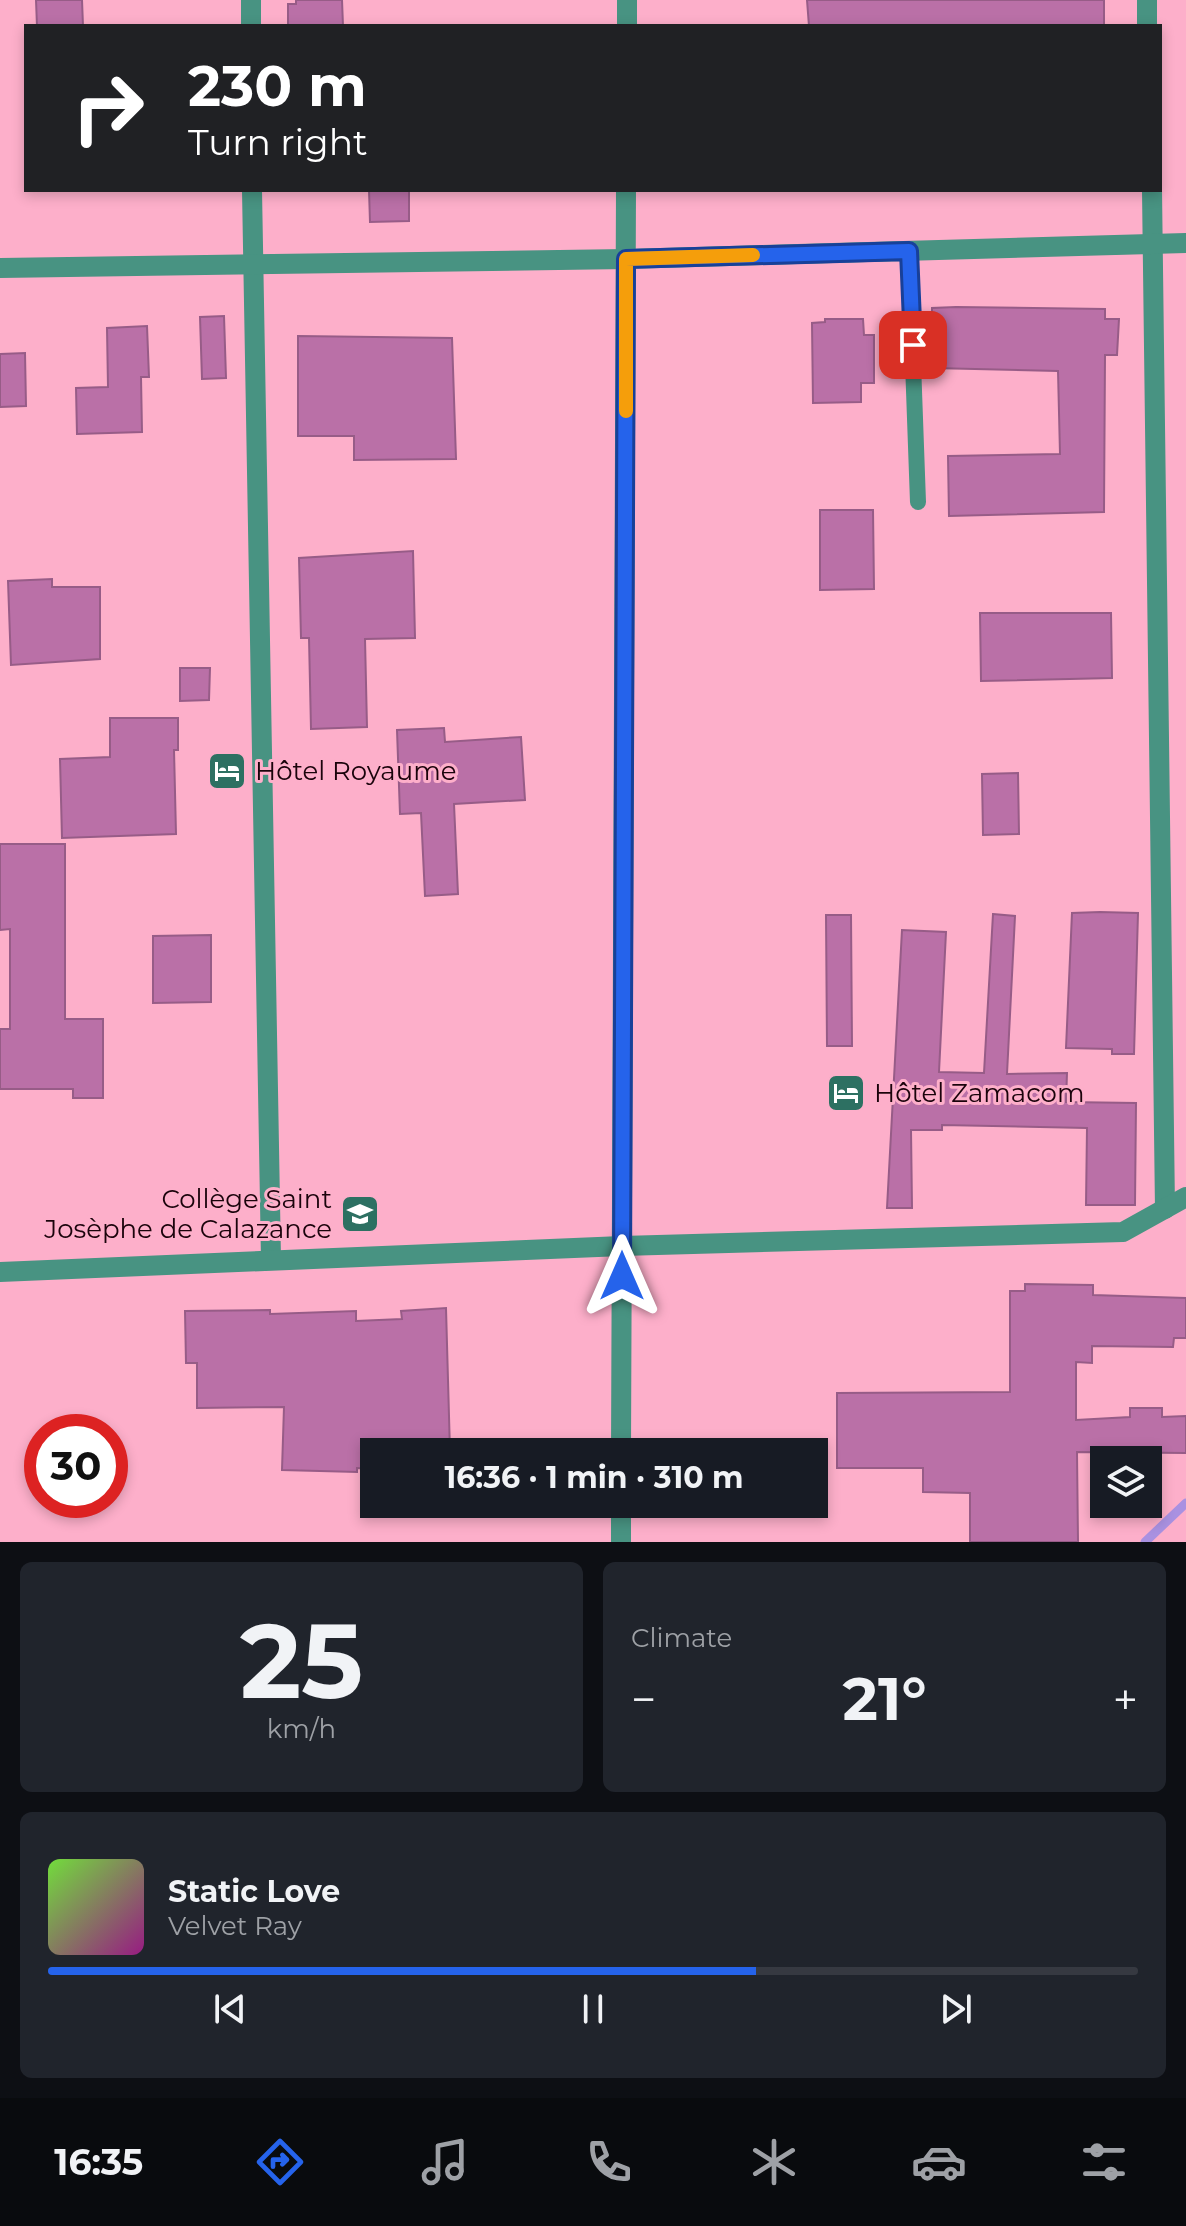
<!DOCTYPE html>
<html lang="en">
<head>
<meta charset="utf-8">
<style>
  :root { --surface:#171b24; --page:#20242c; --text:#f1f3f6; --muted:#9ea1a6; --line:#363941; --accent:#2563eb }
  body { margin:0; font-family:Montserrat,sans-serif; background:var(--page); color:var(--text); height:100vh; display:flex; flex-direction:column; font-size:30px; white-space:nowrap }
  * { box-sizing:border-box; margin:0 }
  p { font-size:26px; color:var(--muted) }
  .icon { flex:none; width:44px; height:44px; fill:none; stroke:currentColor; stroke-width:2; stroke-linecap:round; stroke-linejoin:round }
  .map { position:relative; height:1542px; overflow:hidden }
  .details { display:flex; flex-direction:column; gap:20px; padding:20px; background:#0d0f14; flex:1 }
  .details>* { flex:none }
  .hud { position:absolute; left:24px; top:24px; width:1138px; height:168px; border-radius:0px; box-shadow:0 4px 12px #0003; background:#202124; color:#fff; overflow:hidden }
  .tools { position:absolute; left:1090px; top:1446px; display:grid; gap:16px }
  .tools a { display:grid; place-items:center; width:72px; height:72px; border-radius:0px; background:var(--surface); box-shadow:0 4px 12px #0003; font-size:40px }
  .speed { position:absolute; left:24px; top:1414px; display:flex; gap:16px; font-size:40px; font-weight:700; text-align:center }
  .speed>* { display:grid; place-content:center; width:104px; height:104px; border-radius:50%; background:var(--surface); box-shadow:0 4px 12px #0003; line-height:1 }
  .speed .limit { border:12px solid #d22; background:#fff; color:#111 }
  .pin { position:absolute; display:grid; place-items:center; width:68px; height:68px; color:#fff; margin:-34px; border-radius:16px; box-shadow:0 4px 12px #0006 }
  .me { position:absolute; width:88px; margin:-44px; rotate:0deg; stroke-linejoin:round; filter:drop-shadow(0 0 6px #0008) }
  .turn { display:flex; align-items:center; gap:28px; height:168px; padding:0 32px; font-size:36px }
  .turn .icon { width:104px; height:104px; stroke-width:2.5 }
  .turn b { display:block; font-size:56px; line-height:68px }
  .big { font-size:60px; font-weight:700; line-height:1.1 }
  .details .widget { flex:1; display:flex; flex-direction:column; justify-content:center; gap:12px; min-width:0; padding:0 28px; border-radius:12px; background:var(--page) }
  .details .dial { align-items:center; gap:0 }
  .dial b { font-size:104px; line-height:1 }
  .song { display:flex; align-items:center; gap:24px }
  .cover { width:96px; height:96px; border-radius:12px; background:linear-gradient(135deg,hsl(100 70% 55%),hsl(310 70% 35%)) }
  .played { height:8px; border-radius:4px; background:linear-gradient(90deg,var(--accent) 65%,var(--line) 65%) }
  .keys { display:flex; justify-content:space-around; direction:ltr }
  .heat { display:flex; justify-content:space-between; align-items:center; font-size:44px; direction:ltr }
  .details .tiles { flex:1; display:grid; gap:20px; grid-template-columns:1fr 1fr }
  .widget:last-child { grid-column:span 2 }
  .trip { position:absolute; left:360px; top:1438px; width:468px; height:80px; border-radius:0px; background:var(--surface); box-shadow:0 4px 12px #0003; font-weight:700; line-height:80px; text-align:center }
  .menu { display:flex; height:128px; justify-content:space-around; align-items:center; background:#090b0e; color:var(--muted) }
  .menu .icon { width:56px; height:56px }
  .menu .selected { color:var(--accent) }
  .menu b { font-size:36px; color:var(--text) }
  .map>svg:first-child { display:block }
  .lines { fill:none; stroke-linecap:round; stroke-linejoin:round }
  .stream { stroke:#a991e1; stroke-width:9 }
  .building { fill:#ba70a7; stroke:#975c87; stroke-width:2 }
  .service { stroke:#489382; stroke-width:16 }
  .minor { stroke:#489382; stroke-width:20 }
  .route-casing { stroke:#184099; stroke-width:20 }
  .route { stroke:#2563eb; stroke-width:14 }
  .slow { stroke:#f59e0b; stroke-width:14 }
  .labels { text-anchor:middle; stroke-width:6; stroke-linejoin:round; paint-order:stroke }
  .poi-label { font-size:26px; fill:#1a030b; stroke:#fdafca; text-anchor:start }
</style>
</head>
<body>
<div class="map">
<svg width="1186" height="1542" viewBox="0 0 1186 1542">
  <rect width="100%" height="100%" fill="#fdafca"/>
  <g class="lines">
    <!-- stream -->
    <path class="stream" d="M1145 1542 1186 1503"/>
  </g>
  <!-- building -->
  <g class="building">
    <path d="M36 0H82L83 26H37Z"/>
    <path d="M296 0H342L343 26H288V4H296Z"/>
    <path d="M807 0H1104V26H809Z"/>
    <path d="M369 190H409V221L370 222Z"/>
    <path d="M956 307 1105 309V319H1119L1117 355H1105L1104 512 949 516 948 456 1060 454 1058 371 932 368V308Z"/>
    <path d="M224 316 226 378 202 379 200 317Z"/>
    <path d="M825 319H863L864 335H874V383H861V402L813 403 812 323 825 322Z"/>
    <path d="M147 326 149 377H141L142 432 77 434 76 388 108 387 107 328Z"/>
    <path d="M298 336 452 338 456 459 354 460V436H298Z"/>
    <path d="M25 353 26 406 0 407V354Z"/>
    <path d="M820 510H873L874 589 820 590Z"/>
    <path d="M413 551 415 638 365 639 367 727 311 729 309 638H301L299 558Z"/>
    <path d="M52 579V587H100V659L11 665 8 581Z"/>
    <path d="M980 613H1111L1112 678 981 681Z"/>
    <path d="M180 668H210L209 700 180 701Z"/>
    <path d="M110 718H178V750H174L176 834 62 838 60 759 110 757Z"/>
    <path d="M444 728 445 742 521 737 525 800 454 804 458 894 425 896 421 813 400 814 397 730Z"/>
    <path d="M1018 773 1019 834 983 835 982 774Z"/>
    <path d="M0 844H65V1019H103V1098H73V1089H0V1029H10V929L0 930Z"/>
    <path d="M1100 912 1138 913 1134 1054H1112V1049L1066 1048 1072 913Z"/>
    <path d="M993 914 1015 916 1007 1074 1067 1073 1066 1102 1136 1103 1135 1205H1086L1087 1128 942 1125V1130H911L912 1208H887L902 930 946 932 939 1072 984 1073Z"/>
    <path d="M826 915H851L852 1046H827Z"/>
    <path d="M211 935V1002L153 1003V936Z"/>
    <path d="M1025 1284 1093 1285V1295L1186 1298V1338H1174L1173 1347 1092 1346V1363L1076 1362V1420L1130 1417V1408H1162V1417L1186 1416V1453L1077 1452 1078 1542H970V1493L923 1492V1468H837V1393L1010 1392V1291H1025Z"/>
    <path d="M446 1308 450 1452H374V1469L357 1468V1472L282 1470 284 1407 197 1408V1363H186L185 1311 270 1310V1314L356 1311V1321L402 1319 401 1311Z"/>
  </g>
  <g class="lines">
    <!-- service -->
    <path class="service" d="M909 251 918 502"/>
    <!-- minor -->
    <g class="minor">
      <path d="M251 0V26"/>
      <path d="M1147 0V26"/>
      <path d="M627 26V0"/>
      <path d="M252 190 271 1259"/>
      <path d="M1152 190 1165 1209"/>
      <path d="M0 268 626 259 1186 243"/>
      <path d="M0 1272 622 1246 1123 1232 1186 1197"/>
      <path d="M621 1452 626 190"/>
      <path d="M621 1542V1504"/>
    </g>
  </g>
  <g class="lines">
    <defs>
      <path id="route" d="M622 1276 626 259 909 251 913 345"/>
    </defs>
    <!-- route casing -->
    <use href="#route" class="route-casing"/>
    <!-- route -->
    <use href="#route" class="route"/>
    <!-- slow -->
    <path class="slow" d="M626 411V259L753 255"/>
  </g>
  <!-- icons -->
  <defs>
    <symbol id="hotel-square" viewBox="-11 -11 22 22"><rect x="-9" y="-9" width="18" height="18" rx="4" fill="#2d7062" stroke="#fdafca"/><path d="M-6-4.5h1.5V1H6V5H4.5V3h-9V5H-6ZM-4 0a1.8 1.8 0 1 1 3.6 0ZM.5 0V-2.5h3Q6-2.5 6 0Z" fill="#fff"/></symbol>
    <symbol id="school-square" viewBox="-11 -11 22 22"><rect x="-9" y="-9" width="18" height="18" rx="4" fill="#2d7062" stroke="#fdafca"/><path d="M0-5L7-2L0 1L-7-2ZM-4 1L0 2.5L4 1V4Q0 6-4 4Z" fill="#fff"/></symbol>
  </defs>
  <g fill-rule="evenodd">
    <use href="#hotel-square" x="205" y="749" width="44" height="44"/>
    <use href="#hotel-square" x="824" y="1071" width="44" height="44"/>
    <use href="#school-square" x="338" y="1192" width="44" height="44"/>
  </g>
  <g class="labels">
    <!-- poi labels -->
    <g class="poi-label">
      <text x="255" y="780">Hôtel Royaume</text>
      <text x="874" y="1102">Hôtel Zamacom</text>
      <text x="332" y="1208" text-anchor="end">Collège Saint<tspan x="332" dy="30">Josèphe de Calazance</tspan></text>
    </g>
  </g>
</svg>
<div class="tools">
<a><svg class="icon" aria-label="layers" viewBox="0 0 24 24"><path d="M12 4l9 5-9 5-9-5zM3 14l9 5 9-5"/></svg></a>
</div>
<div class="speed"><div class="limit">30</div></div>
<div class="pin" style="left:913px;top:345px;background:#d93025"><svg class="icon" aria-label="arrive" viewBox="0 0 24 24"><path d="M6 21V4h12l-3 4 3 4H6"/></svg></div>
<svg class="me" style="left:622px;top:1276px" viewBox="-20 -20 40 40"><path d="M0-17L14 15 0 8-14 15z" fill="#2563eb" stroke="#fff" stroke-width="4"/></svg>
<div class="trip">16:36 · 1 min · 310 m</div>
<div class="hud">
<div class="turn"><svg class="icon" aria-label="right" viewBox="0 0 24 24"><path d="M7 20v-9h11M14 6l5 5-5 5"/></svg><div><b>230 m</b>Turn right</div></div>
</div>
</div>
<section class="details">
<div class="tiles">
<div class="widget dial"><b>25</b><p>km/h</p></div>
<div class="widget"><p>Climate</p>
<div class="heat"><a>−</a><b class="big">21°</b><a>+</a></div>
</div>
<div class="widget">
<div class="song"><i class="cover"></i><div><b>Static Love</b><p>Velvet Ray</p></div></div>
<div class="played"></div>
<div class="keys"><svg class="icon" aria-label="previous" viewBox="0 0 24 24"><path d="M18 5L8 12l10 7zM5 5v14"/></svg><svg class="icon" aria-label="pause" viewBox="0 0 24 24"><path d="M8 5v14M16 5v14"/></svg><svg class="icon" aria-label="next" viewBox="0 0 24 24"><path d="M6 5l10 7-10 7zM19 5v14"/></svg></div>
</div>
</div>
</section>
<nav class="menu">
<b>16:35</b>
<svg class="icon selected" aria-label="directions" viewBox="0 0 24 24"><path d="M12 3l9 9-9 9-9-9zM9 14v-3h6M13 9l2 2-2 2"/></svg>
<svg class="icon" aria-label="music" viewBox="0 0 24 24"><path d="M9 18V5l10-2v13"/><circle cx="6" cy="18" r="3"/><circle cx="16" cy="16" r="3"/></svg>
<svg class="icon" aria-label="phone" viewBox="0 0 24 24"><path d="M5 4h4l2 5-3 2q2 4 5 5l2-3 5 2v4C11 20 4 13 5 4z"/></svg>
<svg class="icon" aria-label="climate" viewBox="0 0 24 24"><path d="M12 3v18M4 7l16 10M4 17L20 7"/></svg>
<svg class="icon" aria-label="car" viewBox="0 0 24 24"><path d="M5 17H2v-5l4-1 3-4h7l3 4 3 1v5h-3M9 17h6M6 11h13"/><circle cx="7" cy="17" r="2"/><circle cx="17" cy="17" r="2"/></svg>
<svg class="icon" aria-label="filters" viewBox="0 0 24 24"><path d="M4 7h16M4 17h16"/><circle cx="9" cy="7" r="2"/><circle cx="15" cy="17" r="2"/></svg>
</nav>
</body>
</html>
